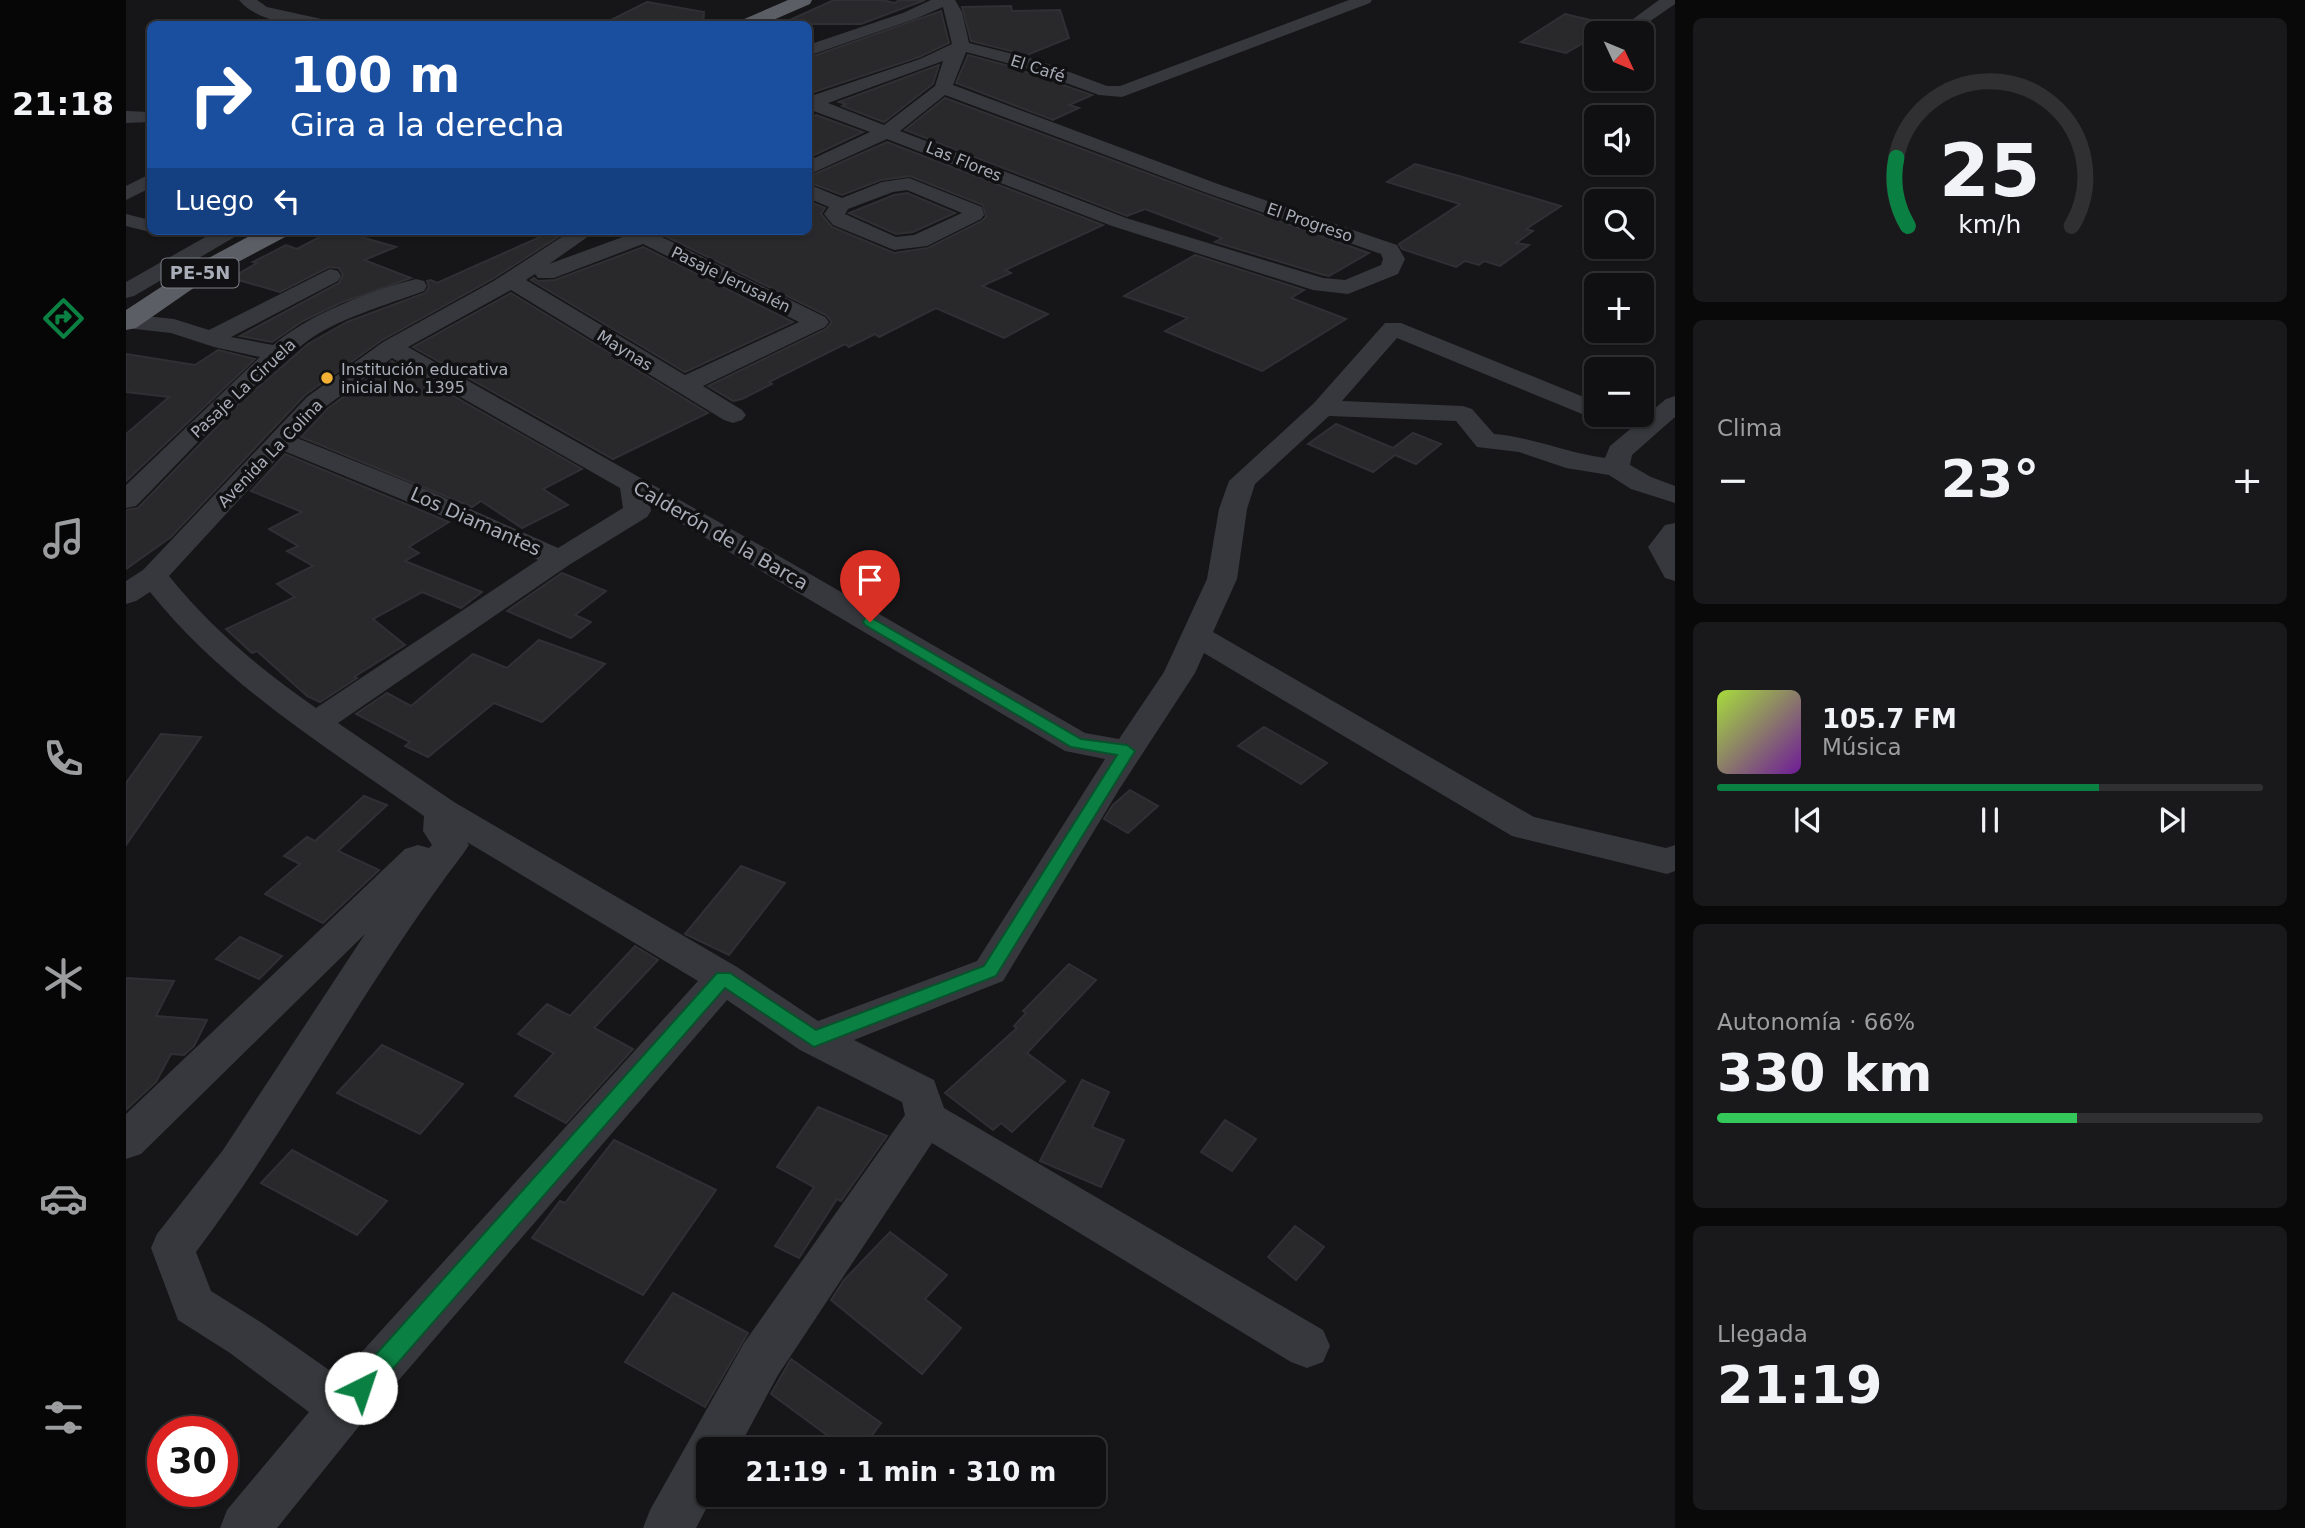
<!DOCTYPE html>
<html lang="es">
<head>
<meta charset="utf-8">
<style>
  :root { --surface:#101012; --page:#19191b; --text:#f1f3f6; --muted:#9c9d9f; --line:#303032; --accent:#0b8043 }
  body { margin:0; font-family:"DejaVu Sans",sans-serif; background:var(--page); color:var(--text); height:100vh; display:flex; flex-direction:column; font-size:26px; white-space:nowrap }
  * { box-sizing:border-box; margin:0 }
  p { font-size:23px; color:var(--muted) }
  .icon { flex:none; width:38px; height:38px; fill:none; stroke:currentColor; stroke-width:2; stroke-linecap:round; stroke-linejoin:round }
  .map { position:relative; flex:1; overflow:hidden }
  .details { display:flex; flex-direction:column; gap:18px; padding:18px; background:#09090a; width:630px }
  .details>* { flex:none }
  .top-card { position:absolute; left:21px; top:21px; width:665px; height:214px; border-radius:10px; box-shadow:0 2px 5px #0004,0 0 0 2px var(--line); background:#1a4fa0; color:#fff; overflow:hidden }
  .needle { width:46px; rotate:134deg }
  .tools { position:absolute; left:1458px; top:21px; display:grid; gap:14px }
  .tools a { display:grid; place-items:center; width:70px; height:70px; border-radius:10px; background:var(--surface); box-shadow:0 2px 5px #0004,0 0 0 2px var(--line); font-size:35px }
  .speed { position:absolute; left:21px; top:1416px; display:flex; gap:14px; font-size:35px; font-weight:700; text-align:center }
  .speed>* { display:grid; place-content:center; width:91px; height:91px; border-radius:50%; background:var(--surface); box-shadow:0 2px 5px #0004,0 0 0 2px var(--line); line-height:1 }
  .speed .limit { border:10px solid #d22; background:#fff; color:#111 }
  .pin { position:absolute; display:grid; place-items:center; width:60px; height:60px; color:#fff; margin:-72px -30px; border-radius:50% 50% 50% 0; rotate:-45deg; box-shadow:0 0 7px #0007 }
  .pin .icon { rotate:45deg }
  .me { position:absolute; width:77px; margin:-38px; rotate:41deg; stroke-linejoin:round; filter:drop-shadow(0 0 5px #0008) }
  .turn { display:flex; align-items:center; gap:24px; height:147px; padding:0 28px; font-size:32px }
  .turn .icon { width:91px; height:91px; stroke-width:2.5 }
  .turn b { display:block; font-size:49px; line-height:60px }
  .then { display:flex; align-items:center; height:66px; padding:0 28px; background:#0003; gap:14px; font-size:26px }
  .big { font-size:52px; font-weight:700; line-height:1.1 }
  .details .widget { flex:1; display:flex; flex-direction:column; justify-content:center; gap:10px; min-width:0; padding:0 24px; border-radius:10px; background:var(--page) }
  .details .dial { align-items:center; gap:0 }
  .dial svg { height:182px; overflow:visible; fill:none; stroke:var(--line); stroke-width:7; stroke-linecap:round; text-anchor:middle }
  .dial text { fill:var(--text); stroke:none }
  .song { display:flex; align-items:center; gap:21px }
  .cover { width:84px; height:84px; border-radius:10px; background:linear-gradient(135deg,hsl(80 70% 55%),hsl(280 70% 35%)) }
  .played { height:7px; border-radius:4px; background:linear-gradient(90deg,var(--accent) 70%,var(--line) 70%) }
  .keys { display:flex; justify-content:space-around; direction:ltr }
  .heat { display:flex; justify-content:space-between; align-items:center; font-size:38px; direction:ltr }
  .charge { height:10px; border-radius:5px; background:linear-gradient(90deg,#34c759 66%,var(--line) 0) }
  .trip { position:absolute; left:570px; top:1437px; width:410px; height:70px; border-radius:10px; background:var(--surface); box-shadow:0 2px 5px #0004,0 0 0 2px var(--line); font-weight:700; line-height:70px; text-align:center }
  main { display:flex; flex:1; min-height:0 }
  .dock { display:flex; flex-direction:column; width:126px; justify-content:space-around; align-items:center; background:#060607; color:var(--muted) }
  .dock .icon { width:49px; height:49px }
  .dock .active { color:var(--accent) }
  .dock b { font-size:32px; color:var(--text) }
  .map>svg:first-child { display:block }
  .building { fill:#29292c; stroke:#303034; stroke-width:2 }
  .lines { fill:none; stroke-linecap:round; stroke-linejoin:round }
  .minor { fill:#37383d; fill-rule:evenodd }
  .trunk { fill:#5b5e65; fill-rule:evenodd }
  .route { fill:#0b8043; stroke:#07532c; stroke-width:2 }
  .poi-dot { fill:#f2b134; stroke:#111113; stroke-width:2.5 }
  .labels { text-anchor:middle; stroke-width:7; stroke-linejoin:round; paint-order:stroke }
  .far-street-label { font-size:16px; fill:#a8adb8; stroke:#111113 }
  .far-poi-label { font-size:16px; fill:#a8adb8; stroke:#111113; text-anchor:start }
  .shield { fill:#111113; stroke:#7b7e86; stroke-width:2 }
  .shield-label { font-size:18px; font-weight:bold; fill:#a8adb8 }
  .street-label { font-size:19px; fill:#a8adb8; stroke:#111113 }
</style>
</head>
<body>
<main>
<nav class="dock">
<b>21:18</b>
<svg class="icon active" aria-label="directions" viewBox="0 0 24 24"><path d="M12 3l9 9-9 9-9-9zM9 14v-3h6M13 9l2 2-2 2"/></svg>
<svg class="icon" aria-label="music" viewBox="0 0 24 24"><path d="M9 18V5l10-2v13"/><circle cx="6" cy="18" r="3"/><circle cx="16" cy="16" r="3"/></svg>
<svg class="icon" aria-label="phone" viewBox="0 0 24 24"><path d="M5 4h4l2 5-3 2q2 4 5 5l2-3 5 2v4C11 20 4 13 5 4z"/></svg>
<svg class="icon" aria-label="climate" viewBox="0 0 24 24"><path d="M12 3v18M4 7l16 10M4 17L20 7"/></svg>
<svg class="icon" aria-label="car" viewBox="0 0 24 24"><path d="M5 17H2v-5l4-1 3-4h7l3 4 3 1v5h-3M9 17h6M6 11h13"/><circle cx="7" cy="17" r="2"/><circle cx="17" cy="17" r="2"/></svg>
<svg class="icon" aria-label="filters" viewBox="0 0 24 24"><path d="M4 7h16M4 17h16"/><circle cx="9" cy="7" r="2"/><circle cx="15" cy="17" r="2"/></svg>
</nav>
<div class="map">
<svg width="1549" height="1528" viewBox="0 0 1549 1528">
  <rect width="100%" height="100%" fill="#161618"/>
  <!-- building -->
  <g class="building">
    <path d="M708 0H756L769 3 773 0H799L735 24H655Z"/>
    <path d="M521 2 578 12 577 24H477Z"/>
    <path d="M885 6 886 11 934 10 943 38 901 55 845 41 836 7Z"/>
    <path d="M815 11 823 43 793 57 688 92 682 90V58Z"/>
    <path d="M1439 14 1489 26 1470 33V36L1440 53 1395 42Z"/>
    <path d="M842 55 883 66 966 95 943 105 953 108 927 120 830 83Z"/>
    <path d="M813 65 807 84 758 122 716 106 720 104 713 102Z"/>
    <path d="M819 98 1077 194 1243 253 1203 276 1198 275 1089 242 1096 238 1019 209 1001 216 779 130Z"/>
    <path d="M690 115 737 132 682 158V118Z"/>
    <path d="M761 142 977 225 879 270 885 273 856 286 922 314 878 338 810 308 753 337 749 334 723 347 719 344 643 382 646 384 616 399 607 401 582 386 700 329 706 322 700 315 541 237 545 234 552 231H682V201L699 208 695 214 706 227 768 253 802 248 856 221 860 217 857 205 784 176 755 180 716 195 682 182V177Z"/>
    <path d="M1289 164 1333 176 1435 206 1400 229 1407 231 1390 243 1403 245 1374 266 1358 261 1353 265 1339 261 1330 267 1276 249 1273 244 1334 204 1261 182Z"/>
    <path d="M781 193 829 213 787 232 770 234 723 213 768 195Z"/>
    <path d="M205 231H214L270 247 238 260 285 278 214 303 177 321 146 342 114 336 213 283 217 275 213 268 203 267 154 292 105 278 131 263 127 262 160 245 171 249Z"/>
    <path d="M425 232 435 235 365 280 256 340 179 395 45 537 0 569V510L12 508 115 402 182 344 221 322 299 293 303 287 301 281 305 280 311 283Z"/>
    <path d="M517 247 667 322 559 372 405 280 408 278 412 281 429 280Z"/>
    <path d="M1069 255 1178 290 1165 298 1220 319 1136 371 1039 331 1062 318 998 296Z"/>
    <path d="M385 293 582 413 487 459 287 347Z"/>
    <path d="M92 350 129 359 0 481V434L43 397 0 392V354L69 365Z"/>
    <path d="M266 361 456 469 417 489 442 505 396 528 355 501 346 507 175 437 201 409Z"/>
    <path d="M1210 424 1267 448 1287 433 1315 444 1290 464 1269 455 1247 472 1182 444Z"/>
    <path d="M159 454 323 522 283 547 293 553 279 561 356 592 335 608 296 592 247 619 279 645 228 677 231 678 194 702 181 696 131 651 126 653 100 629 169 597 151 584 187 566 161 551 172 546 143 529 176 512 125 491Z"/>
    <path d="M436 573 480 591 449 615 465 622 445 638 381 611Z"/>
    <path d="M413 640 479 664 416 722 368 703 302 757 279 746 284 742 230 714 261 693 285 706 347 654 381 668Z"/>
    <path d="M1138 727 1201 763 1175 784 1112 746Z"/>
    <path d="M35 734 75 737 0 845V783Z"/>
    <path d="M1004 790 1032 806 1002 833 978 819 987 805Z"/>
    <path d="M238 796 261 805 212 851 253 870 197 923 139 894 174 864 158 856 181 837 189 841Z"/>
    <path d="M615 866 659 883 603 955 559 934Z"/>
    <path d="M114 937 156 956 133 979 90 959Z"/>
    <path d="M509 946 532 960 468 1028 507 1049 440 1123 389 1096 428 1053 392 1034 421 1004 444 1016Z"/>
    <path d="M943 964 970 980 901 1053 939 1081 886 1132 875 1123 867 1130 819 1093 891 1028 888 1026 900 1013 897 1011Z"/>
    <path d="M0 978 48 981 30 1016 81 1020 68 1046 58 1055 45 1054 30 1082 0 1110Z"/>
    <path d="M256 1045 337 1084 294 1134 211 1093Z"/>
    <path d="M956 1080 983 1092 966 1127 998 1140 975 1187 914 1161Z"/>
    <path d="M692 1107 761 1136 715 1201 711 1199 673 1258 649 1246 688 1187 651 1167Z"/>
    <path d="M1099 1120 1130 1139 1106 1171 1075 1152Z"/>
    <path d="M488 1140 590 1190 517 1295 406 1238 434 1201 439 1203Z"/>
    <path d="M166 1150 261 1201 231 1235 135 1183Z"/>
    <path d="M1169 1226 1198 1247 1170 1280 1142 1257Z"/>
    <path d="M764 1232 821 1275 799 1299 835 1328 796 1374 705 1300 718 1280Z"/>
    <path d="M547 1293 622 1333 579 1407 499 1362Z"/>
    <path d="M665 1359 755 1423 736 1449H720L645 1394Z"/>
  </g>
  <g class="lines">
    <!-- minor -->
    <g class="minor">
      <path d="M113 0H131L141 7 200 20 202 24C175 27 132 23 113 0Z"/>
      <path d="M805 0H829L836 12 843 43 911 60 981 86H994L1223 0H1246L1244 3 996 97 973 95 899 68 840 52 827 85 1092 184 1271 245 1279 259 1272 274 1222 294 1187 290 986 226 761 139 682 175V161L744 132 682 109V97L794 59 826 44 817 7 789 19 682 56V45L777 13ZM817 61 809 86 758 125 702 103ZM819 95 1078 192 1255 254 1257 259 1255 265 1219 280 1197 278 1000 218 774 131Z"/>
      <path d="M1533 0H1549V4L1507 33H1488Z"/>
      <path d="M0 111 24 112V122L0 123Z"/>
      <path d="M24 174V188L0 200V186Z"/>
      <path d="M783 178 856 207 858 215 855 219 801 246 768 250 707 225 698 214 703 207 682 198V184L716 198 756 182ZM781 190 836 213 788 235 770 237 719 214 722 209 767 192Z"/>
      <path d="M0 214 24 220V231H29L24 232 0 226Z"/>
      <path d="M90 231H116L112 235 8 296 0 298V282Z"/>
      <path d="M445 231H470L423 264 513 231H544L536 237 699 317 703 322 699 327 577 386 616 410 620 415 616 420 607 423 598 420 385 290 282 347 639 548 959 733 993 739 1038 672 1081 579 1093 509 1103 481 1188 403 1259 323H1275L1470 402V415H1480L1470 419 1461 416 1271 338 1216 401 1337 406 1346 409 1368 434C1406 437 1441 453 1479 458L1484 446 1540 399 1549 396V417L1506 455 1504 465 1525 477 1549 486V503L1505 489 1483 475 1440 468 1393 452 1351 447 1330 421 1203 416 1129 484 1121 509 1111 579 1087 632 1408 817 1540 848 1549 845V871L1541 874 1386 836 1078 653 1069 673 994 788 877 981 728 1040 808 1080 818 1108 1197 1330 1204 1346 1197 1362 1181 1368 1165 1362 806 1143 652 1375 612 1449H583V1494H588L570 1528H517L524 1510 618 1343 779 1115 776 1102 674 1050 601 1000 234 1425 151 1528H94L101 1510 183 1412 104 1353 52 1320 25 1248 31 1234 97 1150 239 934 15 1154 0 1159V1114L279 849 292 845 303 848 306 845 297 831 298 816C202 748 98 685 24 592L10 601 0 604V581L17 570 181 397 257 342 366 282ZM517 244 673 322 559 375 400 280 409 274 412 278H428ZM266 358 494 488 497 508 432 548 306 492 171 438 199 407ZM158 451 321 518 412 560 190 708C134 669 86 629 43 576ZM524 505 939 751 979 759 851 961 692 1021 611 967 328 802 212 723 443 565 521 517 525 511ZM341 842 572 981 213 1377 136 1323 85 1291 70 1252C166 1124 240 981 337 854L343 845Z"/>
      <path d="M204 269 212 271 215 276 212 281 105 337 147 345C182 315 245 290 290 279L298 281 301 286 298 291C263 304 208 320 180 342 118 389 65 451 10 506L0 508V485L134 357 88 347 45 333 0 328V314L48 319 83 330Z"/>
      <path d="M1549 523V581L1539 578 1522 547 1539 525Z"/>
    </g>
    <!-- trunk -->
    <g class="trunk">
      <path d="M662 0H686L684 4 638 24H613L616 20Z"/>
      <path d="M133 231H164L161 236 82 278 10 328 0 330V310L64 268Z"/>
    </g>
  </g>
  <!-- route -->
  <path class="route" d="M744 617 955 739 1001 745 1009 751 870 976 688 1047 599 988 243 1396 235 1399 227 1396 224 1388 227 1380 591 973H604L690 1030 858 966 991 755 945 747 739 625 737 622 739 618Z"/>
  <!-- markers -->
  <circle class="poi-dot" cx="201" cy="378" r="7"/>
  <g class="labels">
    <!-- far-street labels -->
    <g class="far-street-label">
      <text transform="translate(912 68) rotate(18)" y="6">El Café</text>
      <text transform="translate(838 161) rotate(22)" y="6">Las Flores</text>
      <text transform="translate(1184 222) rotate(19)" y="6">El Progreso</text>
      <text transform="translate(605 279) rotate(26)" y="6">Pasaje Jerusalén</text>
      <text transform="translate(499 350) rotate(32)" y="6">Maynas</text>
      <text transform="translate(117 388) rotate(-43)" y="6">Pasaje La Ciruela</text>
      <text transform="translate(144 453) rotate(-46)" y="6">Avenida La Colina</text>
    </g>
    <!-- far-poi labels -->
    <g class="far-poi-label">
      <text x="215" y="375">Institución educativa<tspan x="215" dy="18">inicial No. 1395</tspan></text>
    </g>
    <!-- shield labels -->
    <rect class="shield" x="35.5" y="258.5" width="77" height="29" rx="5"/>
    <g class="shield-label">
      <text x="74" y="279">PE-5N</text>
    </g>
    <!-- street labels -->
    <g class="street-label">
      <text transform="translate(350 521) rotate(24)" y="7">Los Diamantes</text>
      <text transform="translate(595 535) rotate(30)" y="7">Calderón de la Barca</text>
    </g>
  </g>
</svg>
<div class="tools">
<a><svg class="needle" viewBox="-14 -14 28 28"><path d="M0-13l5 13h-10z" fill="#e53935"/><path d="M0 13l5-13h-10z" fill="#9c9d9f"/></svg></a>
<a><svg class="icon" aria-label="sound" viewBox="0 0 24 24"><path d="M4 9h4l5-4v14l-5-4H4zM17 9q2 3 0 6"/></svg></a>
<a><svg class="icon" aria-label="search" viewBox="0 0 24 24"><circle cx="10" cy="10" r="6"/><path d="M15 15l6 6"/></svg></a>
<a>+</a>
<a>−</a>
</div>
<div class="speed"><div class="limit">30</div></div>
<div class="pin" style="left:744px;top:622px;background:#d93025"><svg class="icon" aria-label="arrive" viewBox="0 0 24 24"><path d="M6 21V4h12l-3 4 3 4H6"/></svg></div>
<svg class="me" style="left:235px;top:1388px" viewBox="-20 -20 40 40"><circle r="19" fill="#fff"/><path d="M0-13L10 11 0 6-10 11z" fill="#0b8043"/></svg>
<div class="trip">21:19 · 1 min · 310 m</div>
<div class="top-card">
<div class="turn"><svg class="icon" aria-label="right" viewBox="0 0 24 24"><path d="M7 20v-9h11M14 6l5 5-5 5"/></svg><div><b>100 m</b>Gira a la derecha</div></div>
<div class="then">Luego<svg class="icon" aria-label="left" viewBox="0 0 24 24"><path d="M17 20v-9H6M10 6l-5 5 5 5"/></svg></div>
</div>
</div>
<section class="details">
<div class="widget dial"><svg viewBox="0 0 100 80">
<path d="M14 69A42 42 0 1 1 86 69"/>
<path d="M14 69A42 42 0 0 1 9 39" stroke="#0b8043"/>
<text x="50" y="56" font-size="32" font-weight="700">25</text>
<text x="50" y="72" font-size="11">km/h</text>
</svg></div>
<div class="widget"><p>Clima</p>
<div class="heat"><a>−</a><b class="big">23°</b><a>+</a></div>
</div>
<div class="widget">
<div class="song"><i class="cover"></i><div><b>105.7 FM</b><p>Música</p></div></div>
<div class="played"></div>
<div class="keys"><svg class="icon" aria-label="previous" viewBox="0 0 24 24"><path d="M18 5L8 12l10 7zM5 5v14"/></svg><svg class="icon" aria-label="pause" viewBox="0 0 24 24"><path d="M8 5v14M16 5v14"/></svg><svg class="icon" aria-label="next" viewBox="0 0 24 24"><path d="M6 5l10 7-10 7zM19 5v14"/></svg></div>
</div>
<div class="widget"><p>Autonomía · 66%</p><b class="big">330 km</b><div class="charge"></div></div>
<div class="widget"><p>Llegada</p><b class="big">21:19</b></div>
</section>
</main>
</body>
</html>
